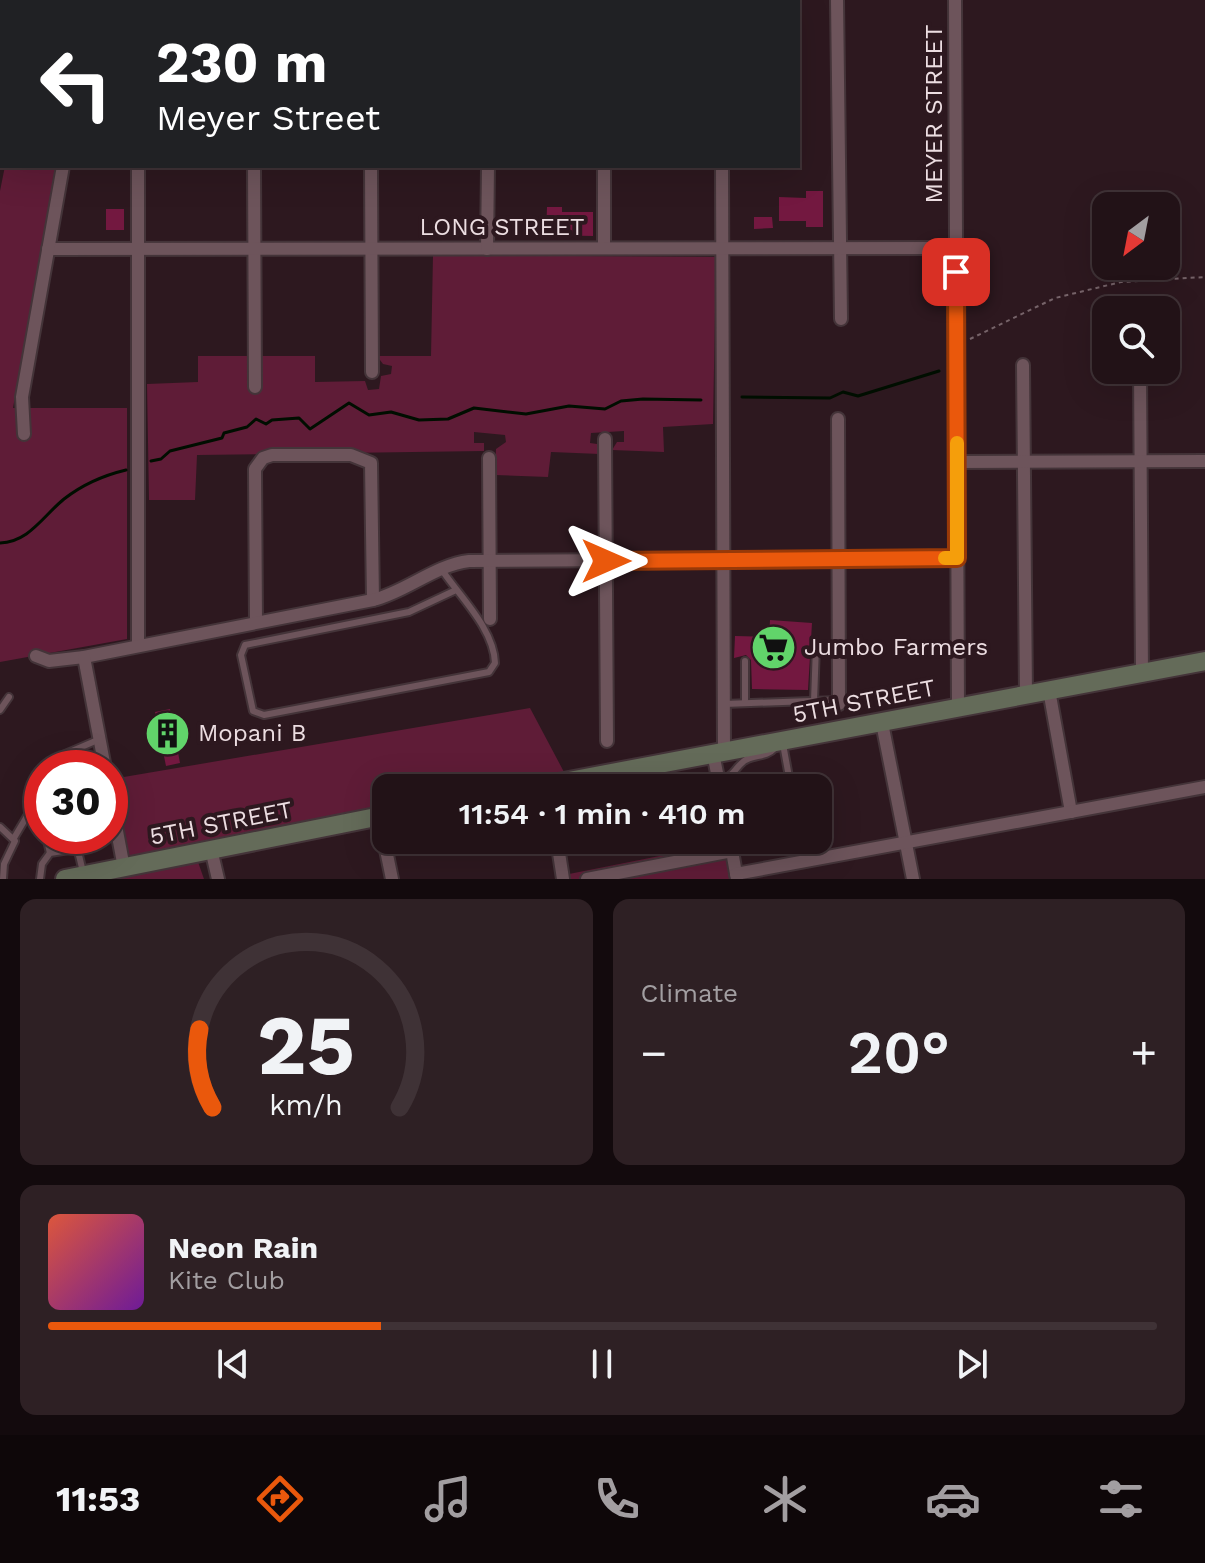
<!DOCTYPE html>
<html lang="en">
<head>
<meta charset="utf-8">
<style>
  :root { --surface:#221217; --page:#2e2024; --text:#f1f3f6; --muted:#a29ea1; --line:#3f3236; --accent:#ea580c }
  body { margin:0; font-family:"Work Sans",sans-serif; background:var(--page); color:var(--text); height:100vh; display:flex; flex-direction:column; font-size:30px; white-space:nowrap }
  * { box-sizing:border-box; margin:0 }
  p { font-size:26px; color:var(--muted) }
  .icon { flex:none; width:44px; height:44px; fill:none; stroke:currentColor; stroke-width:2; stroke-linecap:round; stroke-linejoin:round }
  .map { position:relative; height:879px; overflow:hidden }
  .details { display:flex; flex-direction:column; gap:20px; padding:20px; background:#130a0d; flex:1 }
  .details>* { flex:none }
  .banner { position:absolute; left:0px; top:0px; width:800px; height:168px; box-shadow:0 8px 32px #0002,0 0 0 2px var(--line); background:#202124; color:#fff; overflow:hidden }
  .needle { width:52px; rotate:212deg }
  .controls { position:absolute; left:1092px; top:192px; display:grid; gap:16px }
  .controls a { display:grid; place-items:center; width:88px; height:88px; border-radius:16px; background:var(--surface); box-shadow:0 8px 32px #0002,0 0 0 2px var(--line); font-size:40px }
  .speed { position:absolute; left:24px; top:750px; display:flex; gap:16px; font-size:40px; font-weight:700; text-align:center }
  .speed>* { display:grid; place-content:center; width:104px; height:104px; border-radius:50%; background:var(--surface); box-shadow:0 8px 32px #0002,0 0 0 2px var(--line); line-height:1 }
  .speed .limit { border:12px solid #d22; background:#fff; color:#111 }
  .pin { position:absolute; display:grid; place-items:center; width:68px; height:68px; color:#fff; margin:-34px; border-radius:16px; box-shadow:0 4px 12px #0006 }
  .me { position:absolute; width:88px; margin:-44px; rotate:90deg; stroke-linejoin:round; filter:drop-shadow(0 0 6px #0008) }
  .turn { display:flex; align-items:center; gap:28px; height:168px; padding:0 24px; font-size:36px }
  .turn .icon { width:104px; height:104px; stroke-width:2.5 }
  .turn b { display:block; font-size:56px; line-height:68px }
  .big { font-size:60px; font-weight:600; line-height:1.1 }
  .details .widget { flex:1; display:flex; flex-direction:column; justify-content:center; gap:12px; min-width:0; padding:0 28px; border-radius:16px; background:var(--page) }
  .details .dial { align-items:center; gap:0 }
  .dial svg { height:208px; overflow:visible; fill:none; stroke:var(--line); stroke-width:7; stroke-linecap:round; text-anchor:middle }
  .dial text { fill:var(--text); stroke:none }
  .song { display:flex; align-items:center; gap:24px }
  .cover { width:96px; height:96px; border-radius:12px; background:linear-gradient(135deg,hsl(10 70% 55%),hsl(280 70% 35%)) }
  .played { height:8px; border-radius:4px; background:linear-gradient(90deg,var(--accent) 30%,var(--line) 30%) }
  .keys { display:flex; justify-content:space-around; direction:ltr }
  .heat { display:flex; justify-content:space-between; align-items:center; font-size:44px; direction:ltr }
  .details .tiles { flex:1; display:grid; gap:20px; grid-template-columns:1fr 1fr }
  .widget:last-child { grid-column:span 2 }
  .trip { position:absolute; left:372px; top:774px; width:460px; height:80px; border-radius:16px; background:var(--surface); box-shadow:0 8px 32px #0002,0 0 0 2px var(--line); font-weight:600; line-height:80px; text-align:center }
  .menu { display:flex; height:128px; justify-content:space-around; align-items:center; background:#0e0709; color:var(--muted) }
  .menu .icon { width:56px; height:56px }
  .menu .on { color:var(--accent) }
  .menu b { font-size:36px; color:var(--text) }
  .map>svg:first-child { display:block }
  .green { fill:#5f1c37 }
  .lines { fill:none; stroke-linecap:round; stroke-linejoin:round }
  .stream { stroke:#000e00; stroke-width:3 }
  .building { fill:#731840 }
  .lane-casing { stroke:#443439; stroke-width:10 }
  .street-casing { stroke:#443439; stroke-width:16 }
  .secondary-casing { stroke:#443439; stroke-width:22 }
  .path { stroke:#766369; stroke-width:2; stroke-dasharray:4 4; stroke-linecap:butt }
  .lane { stroke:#6d545b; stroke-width:6 }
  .street { stroke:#6d545b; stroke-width:12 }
  .secondary { stroke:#646b59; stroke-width:18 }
  .route-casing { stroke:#983908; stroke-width:20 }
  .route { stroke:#ea580c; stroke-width:14 }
  .slow { stroke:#f59e0b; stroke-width:14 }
  .labels { text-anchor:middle; stroke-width:8; stroke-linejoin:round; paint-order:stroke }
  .street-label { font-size:24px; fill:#ecdde1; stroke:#2d181f }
  .poi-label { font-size:24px; fill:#ecdde1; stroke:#2d181f; text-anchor:start }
</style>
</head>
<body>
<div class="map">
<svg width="1205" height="879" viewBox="0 0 1205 879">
  <rect width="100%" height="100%" fill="#2d181f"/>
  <!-- green -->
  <g class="green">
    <path d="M5 166H56L13 408H127V639L0 662V191Z"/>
    <path d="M433 255 716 257 713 424 663 427 664 452 612 450 617 442H624V431L591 433 590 443 597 444 600 454 551 452 548 477 495 475 496 449 506 442 505 435 474 432V443H484V451L197 455 195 500H149L147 384 198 382V356H315V382L365 381 368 390 379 389 381 376 391 374 392 366 383 364 377 356H431Z"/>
    <path d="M530 708 564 772 482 788H386V807L126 857 112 779Z"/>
    <path d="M735 841 742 879H565L564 875Z"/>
    <path d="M198 862 204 879H103Z"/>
  </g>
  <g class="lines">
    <!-- stream -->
    <g class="stream">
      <path d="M742 397 830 398 843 392 858 396 939 371"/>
      <path d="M151 461 161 459 170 451 222 438 224 433 247 427 256 419 266 424 272 420 299 418 310 429 349 403 369 415 391 412 419 420 448 419 474 408 526 414 569 406 605 409 621 401 643 399 701 400"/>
      <path d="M0 543C29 542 43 516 64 499 82 485 105 475 126 470"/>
    </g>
  </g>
  <!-- building -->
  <g class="building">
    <path d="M806 191H823V227H806V221H779V197L806 198Z"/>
    <path d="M547 207H562V212H593V236L546 235Z"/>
    <rect x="106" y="209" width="18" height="21"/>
    <path d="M754 217H772L773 228 754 229Z"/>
    <path d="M770 620 812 623 808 690 752 689 751 660 746 655 734 658 735 636 769 637Z"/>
    <path d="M170 709 180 763 166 766 155 712Z"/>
  </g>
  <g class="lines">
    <defs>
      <g id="lane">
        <path d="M442 570C460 597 494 629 495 663L489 672 264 715 253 711 241 655 245 645 409 612 456 590"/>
        <path d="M745 661V703"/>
        <path d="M814 701 816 646"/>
        <path d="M724 704 839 700"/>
        <path d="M0 710 9 697"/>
        <path d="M783 744 791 788"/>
        <path d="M56 768 65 754 100 739"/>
        <path d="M718 781C734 777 733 770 744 761 753 754 766 758 775 748"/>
        <path d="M0 827 15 841 4 864 3 879"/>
        <path d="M46 836 50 853"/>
        <path d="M14 838 42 791"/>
        <path d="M77 847 83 872"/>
        <path d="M40 879 42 864 50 853 88 847 95 836"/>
      </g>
      <g id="street">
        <path d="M52 0 53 2"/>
        <path d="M137 0V2"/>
        <path d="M253 0V2"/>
        <path d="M371 0V2"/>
        <path d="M722 0V2"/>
        <path d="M837 0 841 319"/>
        <path d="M955 0 958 707"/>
        <path d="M254 166 255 387"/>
        <path d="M371 166 372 372"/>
        <path d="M604 166V248"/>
        <path d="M722 166 724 751"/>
        <path d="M48 249 956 248"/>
        <path d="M487 249 488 166"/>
        <path d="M1023 365 1026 695"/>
        <path d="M1140 370 1142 674"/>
        <path d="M838 419 839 704"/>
        <path d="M24 434 22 397 63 166"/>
        <path d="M605 439 607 741"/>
        <path d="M489 458 490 619"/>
        <path d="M957 462 1205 461"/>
        <path d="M256 622 255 469 263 458 272 455H351L371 463 373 600"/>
        <path d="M138 644V166"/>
        <path d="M36 656 49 661 84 657 373 600C406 592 435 565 469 561L957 558"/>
        <path d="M84 657 105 768"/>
        <path d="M1049 690 1071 812"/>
        <path d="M882 723 913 879"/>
        <path d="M713 753 720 788"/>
        <path d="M110 794 124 868"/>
        <path d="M379 816 392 879"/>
        <path d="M557 840 563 879"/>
        <path d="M730 840 737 879"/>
        <path d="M211 849 218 879"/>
        <path d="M736 874 1205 787"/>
        <path d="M587 879 732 851"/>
      </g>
      <g id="secondary">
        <path d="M24 2 28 0"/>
        <path d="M0 13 2 12"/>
        <path d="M532 788 1205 661"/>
        <path d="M65 879 386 815"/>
      </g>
    </defs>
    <!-- lane casing -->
    <use href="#lane" class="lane-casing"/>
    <!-- street casing -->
    <use href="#street" class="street-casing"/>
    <!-- secondary casing -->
    <use href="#secondary" class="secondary-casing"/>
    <!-- path -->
    <path class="path" d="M970 339 1055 298 1121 282 1205 277"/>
    <!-- lane -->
    <use href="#lane" class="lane"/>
    <!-- street -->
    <use href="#street" class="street"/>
    <!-- secondary -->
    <use href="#secondary" class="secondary"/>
  </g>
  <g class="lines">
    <defs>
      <path id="route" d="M606 561 957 558 956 272"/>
    </defs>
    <!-- route casing -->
    <use href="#route" class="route-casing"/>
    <!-- route -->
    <use href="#route" class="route"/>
    <!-- slow -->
    <path class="slow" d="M945 558H957V443"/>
  </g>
  <!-- icons -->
  <defs>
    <symbol id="supermarket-disc" viewBox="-11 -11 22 22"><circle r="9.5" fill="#61d46a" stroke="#2d181f"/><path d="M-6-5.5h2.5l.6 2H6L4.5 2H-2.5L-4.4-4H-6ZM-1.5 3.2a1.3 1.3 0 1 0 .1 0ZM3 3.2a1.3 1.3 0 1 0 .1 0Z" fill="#111"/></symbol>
    <symbol id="building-disc" viewBox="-11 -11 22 22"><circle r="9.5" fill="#61d46a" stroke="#2d181f"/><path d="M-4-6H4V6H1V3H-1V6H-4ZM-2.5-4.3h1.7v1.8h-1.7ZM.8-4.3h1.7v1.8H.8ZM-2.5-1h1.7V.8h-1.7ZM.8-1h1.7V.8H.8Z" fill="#111"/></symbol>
  </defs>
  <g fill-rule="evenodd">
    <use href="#supermarket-disc" x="748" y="622" width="51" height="51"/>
    <use href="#building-disc" x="142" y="708" width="51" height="51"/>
  </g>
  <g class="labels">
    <!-- street labels -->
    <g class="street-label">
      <text transform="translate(934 114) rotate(-90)" y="8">MEYER STREET</text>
      <text x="502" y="235">LONG STREET</text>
      <text transform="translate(864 701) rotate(-11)" y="8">5TH STREET</text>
      <text transform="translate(221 823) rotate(-11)" y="8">5TH STREET</text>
    </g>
    <!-- poi labels -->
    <g class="poi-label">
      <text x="804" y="655">Jumbo Farmers</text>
      <text x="198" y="741">Mopani B</text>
    </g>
  </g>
</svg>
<div class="controls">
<a><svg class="needle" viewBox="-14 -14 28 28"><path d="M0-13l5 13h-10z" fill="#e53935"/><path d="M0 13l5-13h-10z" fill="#a29ea1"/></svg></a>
<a><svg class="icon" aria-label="search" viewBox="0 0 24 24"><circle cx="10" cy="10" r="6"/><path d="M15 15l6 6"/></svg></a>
</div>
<div class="speed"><div class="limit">30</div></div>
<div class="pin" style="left:956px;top:272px;background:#d93025"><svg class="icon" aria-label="arrive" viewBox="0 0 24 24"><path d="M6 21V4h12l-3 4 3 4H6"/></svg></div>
<svg class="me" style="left:606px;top:561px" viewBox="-20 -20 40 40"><path d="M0-17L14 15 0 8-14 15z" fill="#ea580c" stroke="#fff" stroke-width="4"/></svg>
<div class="trip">11:54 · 1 min · 410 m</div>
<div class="banner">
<div class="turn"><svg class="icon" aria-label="left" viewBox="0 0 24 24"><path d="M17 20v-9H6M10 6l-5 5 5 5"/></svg><div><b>230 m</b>Meyer Street</div></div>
</div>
</div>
<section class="details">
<div class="tiles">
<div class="widget dial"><svg viewBox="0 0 100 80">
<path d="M14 69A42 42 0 1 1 86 69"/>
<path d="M14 69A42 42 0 0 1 9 39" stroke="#ea580c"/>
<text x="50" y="56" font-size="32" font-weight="700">25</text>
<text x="50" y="72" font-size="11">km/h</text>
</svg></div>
<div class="widget"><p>Climate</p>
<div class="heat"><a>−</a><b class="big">20°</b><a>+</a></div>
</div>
<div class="widget">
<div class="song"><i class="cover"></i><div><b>Neon Rain</b><p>Kite Club</p></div></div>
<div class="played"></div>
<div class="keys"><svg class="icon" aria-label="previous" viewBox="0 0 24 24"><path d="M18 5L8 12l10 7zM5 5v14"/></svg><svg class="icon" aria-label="pause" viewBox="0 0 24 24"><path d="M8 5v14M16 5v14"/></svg><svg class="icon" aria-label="next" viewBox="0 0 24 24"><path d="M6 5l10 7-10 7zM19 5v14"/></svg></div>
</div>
</div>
</section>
<nav class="menu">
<b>11:53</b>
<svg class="icon on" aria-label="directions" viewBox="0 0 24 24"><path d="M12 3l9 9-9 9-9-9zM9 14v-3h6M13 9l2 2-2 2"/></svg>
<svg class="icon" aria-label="music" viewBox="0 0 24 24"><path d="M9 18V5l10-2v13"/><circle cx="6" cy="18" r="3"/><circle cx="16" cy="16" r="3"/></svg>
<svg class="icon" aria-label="phone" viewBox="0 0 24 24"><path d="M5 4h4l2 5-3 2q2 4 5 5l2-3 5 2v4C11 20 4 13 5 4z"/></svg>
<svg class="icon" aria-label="climate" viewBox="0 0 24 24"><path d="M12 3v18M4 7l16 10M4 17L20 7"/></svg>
<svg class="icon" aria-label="car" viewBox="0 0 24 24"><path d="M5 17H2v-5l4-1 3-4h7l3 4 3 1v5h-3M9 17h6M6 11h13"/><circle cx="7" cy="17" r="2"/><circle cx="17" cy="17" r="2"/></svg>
<svg class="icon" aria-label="filters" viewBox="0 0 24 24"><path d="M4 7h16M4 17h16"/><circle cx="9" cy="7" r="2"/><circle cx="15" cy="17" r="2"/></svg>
</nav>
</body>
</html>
